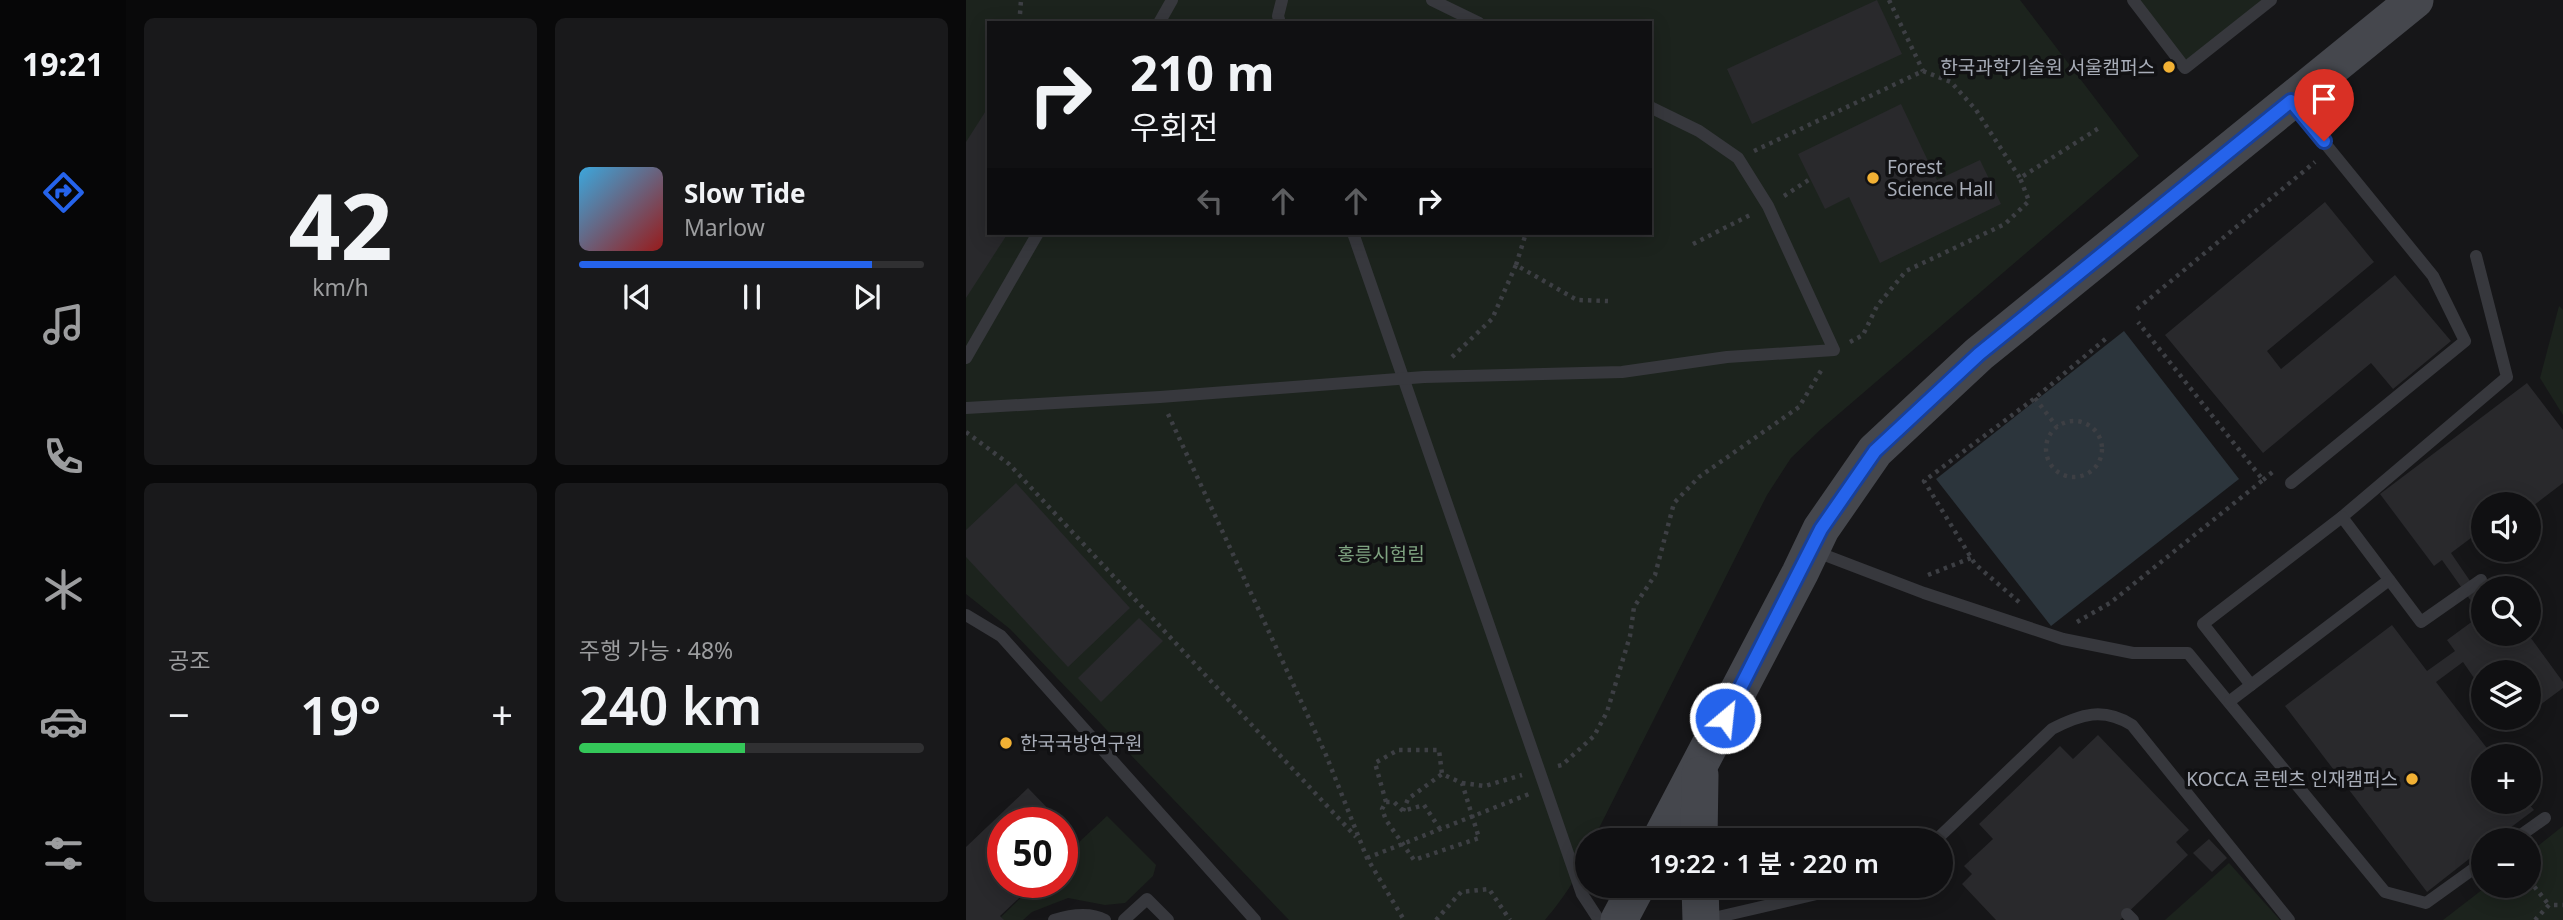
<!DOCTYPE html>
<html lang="ko">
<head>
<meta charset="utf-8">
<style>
  :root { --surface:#101012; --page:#19191b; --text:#f1f3f6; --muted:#9c9d9f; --line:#303032; --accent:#2563eb }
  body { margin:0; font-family:"Noto Sans","Noto Sans KR",sans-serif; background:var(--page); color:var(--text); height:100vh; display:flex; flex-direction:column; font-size:26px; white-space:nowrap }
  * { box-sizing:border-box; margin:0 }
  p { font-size:23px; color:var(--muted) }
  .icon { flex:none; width:38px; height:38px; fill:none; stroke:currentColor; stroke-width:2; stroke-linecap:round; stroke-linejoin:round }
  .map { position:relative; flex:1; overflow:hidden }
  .details { display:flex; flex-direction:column; gap:18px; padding:18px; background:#09090a; width:840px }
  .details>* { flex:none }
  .guide { position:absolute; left:21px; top:21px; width:665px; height:214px; border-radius:0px; box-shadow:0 4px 18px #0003,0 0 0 2px var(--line); background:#101012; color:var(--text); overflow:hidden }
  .buttons { position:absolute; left:1505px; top:492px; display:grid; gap:14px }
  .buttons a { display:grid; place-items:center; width:70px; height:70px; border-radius:50%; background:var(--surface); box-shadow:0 4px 18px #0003,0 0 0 2px var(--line); font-size:35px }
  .speed { position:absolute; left:21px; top:807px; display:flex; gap:14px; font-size:35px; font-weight:700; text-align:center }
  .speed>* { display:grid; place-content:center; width:91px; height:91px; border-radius:50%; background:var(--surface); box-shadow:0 4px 18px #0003,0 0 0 2px var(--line); line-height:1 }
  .speed .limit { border:10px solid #d22; background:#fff; color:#111 }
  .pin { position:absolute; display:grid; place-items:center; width:60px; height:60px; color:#fff; margin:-72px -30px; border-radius:50% 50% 50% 0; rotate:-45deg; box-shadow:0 0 7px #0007 }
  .pin .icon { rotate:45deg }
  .me { position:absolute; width:77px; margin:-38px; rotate:28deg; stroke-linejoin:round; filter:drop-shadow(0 0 5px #0008) }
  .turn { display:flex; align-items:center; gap:24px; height:147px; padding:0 28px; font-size:32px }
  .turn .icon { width:91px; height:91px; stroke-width:2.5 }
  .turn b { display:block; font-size:49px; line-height:60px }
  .lanes { display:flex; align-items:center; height:66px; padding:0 28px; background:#0003; justify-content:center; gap:35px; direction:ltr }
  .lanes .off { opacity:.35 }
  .big { font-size:52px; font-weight:600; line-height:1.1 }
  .details .widget { flex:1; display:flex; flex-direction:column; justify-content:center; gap:10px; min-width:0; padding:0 24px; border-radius:10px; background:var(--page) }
  .details .dial { align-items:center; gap:0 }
  .dial b { font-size:91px; line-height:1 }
  .song { display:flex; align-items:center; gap:21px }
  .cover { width:84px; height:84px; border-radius:10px; background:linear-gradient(135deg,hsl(200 70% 55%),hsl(0 70% 35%)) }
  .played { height:7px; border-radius:4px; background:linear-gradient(90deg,var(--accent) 85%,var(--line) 85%) }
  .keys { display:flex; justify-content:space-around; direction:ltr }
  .heat { display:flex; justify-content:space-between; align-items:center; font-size:38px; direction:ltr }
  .charge { height:10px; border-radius:5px; background:linear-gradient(90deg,#34c759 48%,var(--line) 0) }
  .details .tiles { flex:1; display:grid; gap:18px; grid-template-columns:repeat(2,1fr) }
  .trip { position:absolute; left:609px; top:828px; width:378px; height:70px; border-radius:35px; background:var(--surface); box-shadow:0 4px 18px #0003,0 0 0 2px var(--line); font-weight:600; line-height:70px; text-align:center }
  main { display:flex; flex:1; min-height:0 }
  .tabs { display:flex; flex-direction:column; width:126px; justify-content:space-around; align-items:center; background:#060607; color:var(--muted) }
  .tabs .icon { width:49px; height:49px }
  .tabs .selected { color:var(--accent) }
  .tabs b { font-size:32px; color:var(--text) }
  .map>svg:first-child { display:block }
  .green { fill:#1c231d; fill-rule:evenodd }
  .water { fill:#2c353c }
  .building { fill:#29292c }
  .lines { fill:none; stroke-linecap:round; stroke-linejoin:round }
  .path { stroke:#3d3f44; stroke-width:4.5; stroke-dasharray:3.5 5; stroke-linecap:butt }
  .lane { stroke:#37383d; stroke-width:12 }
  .secondary { stroke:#45474d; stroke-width:37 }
  .route-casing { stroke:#184099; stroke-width:18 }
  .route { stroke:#2563eb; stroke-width:12 }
  .poi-dot { fill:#f2b134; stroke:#111113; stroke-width:2.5 }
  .labels { text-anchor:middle; stroke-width:7; stroke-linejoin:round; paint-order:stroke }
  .poi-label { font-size:19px; fill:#a8adb8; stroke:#111113; text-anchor:end }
  .park-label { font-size:19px; fill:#7fa381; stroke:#111113 }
</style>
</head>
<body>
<main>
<nav class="tabs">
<b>19:21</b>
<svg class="icon selected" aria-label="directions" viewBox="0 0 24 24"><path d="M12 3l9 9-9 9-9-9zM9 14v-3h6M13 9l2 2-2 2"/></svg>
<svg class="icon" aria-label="music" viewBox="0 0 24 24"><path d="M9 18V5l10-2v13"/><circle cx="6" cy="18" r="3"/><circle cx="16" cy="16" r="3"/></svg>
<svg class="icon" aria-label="phone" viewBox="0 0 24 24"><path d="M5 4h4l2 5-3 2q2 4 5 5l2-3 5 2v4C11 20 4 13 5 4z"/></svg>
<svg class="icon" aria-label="climate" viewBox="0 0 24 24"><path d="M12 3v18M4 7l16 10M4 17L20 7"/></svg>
<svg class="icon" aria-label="car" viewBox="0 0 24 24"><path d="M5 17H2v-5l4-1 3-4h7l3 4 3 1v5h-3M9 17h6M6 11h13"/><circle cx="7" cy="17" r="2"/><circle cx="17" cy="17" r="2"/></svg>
<svg class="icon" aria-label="filters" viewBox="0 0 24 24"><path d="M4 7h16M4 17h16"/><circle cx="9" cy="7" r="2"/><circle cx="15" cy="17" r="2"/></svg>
</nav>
<section class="details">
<div class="tiles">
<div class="widget dial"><b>42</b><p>km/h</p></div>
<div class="widget">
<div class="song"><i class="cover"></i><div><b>Slow Tide</b><p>Marlow</p></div></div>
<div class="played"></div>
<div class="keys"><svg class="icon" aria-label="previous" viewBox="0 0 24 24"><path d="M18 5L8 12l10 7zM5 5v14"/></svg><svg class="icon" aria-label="pause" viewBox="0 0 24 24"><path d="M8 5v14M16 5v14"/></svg><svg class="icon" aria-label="next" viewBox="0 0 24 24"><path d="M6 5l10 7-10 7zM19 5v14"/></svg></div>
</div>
<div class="widget"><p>공조</p>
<div class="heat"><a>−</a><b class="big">19°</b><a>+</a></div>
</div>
<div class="widget"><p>주행 가능 · 48%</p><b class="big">240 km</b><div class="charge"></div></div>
</div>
</section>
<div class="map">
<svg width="1597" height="920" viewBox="0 0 1597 920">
  <rect width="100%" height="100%" fill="#161618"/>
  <!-- green -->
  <g class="green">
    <path d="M0 0H1054L1173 156 854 430 825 458 801 495 627 840H621C621 867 596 900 579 920H323L44 629 0 594ZM23 23H684V233H23Z"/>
    <path d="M1167 0H1305L1219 68Z"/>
    <path d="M1593 306 1597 310V415L1574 378Z"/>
    <path d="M141 816 190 865 187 876 159 903 139 905 102 898 66 912 57 920H37L35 917 71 882H96V858Z"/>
    <path d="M1597 826V920H1477L1521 886H1563V853Z"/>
    <path d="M1263 863 1314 920H1199Z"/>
  </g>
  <!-- water -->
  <path class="water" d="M1158 331 1273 479 1085 626 970 479Z"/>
  <!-- building -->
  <g class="building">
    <path d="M911 0 936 54 786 124 761 69Z"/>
    <path d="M935 104 971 180 1014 160 1035 204 914 263 883 197 859 209 832 154Z"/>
    <path d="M23 106V233H42L0 298V142Z"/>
    <path d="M1359 202 1408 262 1301 351 1315 369 1429 275 1485 341 1427 389 1405 363 1297 453 1199 335Z"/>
    <path d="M1561 383 1597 430V483L1563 509V504H1517V529L1485 553 1517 600V634H1562L1597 682V688L1563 713V672H1517V691L1497 662 1470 682 1527 756H1517V802H1561L1568 810 1528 840H1517V848L1461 892 1319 706 1426 625 1461 671 1489 651 1481 640 1515 615 1476 560 1468 566 1414 494Z"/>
    <path d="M50 483 164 608 102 667 0 557V530Z"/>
    <path d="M173 618 197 641 135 702 112 678Z"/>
    <path d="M1132 735 1223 830 1210 842 1222 855 1154 920H1030L996 884 1006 874 998 866 1027 839 1013 824 1094 746 1107 759Z"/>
    <path d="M62 788 95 822H37V882H70L34 916 38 920H0V847Z"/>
    <path d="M96 824 113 841 96 857Z"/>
    <path d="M1243 839 1261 858 1246 872 1227 853Z"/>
  </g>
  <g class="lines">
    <!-- path -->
    <g class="path">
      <path d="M923 0 957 71"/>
      <path d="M54 14 55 0"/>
      <path d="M788 151 957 71 985 82 1010 110 1054 178"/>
      <path d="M818 196 844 179"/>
      <path d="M727 244 786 214"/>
      <path d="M550 265 560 233"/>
      <path d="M1171 309 1349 162"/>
      <path d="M884 342 897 335 911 306 940 271 1039 224 1063 201 1054 178 1133 128"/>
      <path d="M486 357 526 319 550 265 611 300 642 301"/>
      <path d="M1069 398 1091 427"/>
      <path d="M202 414 360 755 401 858 438 920"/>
      <circle cx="1108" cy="449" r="28"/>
      <path d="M0 432 43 464 390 837"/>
      <path d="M1297 480 1309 470"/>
      <path d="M962 575 1005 558"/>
      <path d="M1053 602 1009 564 958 481 1069 398 1143 336"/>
      <path d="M1111 622 1144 603 1297 480 1172 322"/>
      <path d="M592 766 596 765 628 736 641 712 664 636 668 607 689 575 708 503 733 477 833 407 856 369"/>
      <path d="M496 783 519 786 556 775"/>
      <path d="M420 802 409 763 432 750H473L476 774"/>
      <path d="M437 811 442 799 476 774 496 783 513 838 448 860 420 820 416 809 420 802H428L437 811 458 805 474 829"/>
      <path d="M401 858 563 794"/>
      <path d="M1563 880 1583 905"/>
      <path d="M470 920 495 892 523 889 544 920"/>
      <path d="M1569 920 1583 905H1597"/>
    </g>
    <!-- lane -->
    <g class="lane">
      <path d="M466 0 513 23"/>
      <path d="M1167 0 1219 68 1305 0"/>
      <path d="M193 23 206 0"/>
      <path d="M314 23 312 16 316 0"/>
      <path d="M387 233 616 894 633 920"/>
      <path d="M0 358 72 233"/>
      <path d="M0 408 194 397 458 377 656 372 761 357 868 350 802 206 772 158 733 131 684 107"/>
      <path d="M1325 483 1499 341 1467 276 1327 104"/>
      <path d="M1376 517 1541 377 1510 256"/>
      <path d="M848 551 958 593 1097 639 1167 653H1222L1419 892 1460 903 1517 862"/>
      <path d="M0 615 35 636 289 920"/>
      <path d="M1285 685 1237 624 1376 517 1455 622 1515 580"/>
      <path d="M1264 701 1423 580"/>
      <path d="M970 840 1086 729C1115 714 1137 707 1166 725L1323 920"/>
      <path d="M1548 840 1579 818"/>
      <path d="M1161 914 1167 920"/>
      <path d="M88 920C104 915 124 912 139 920"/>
      <path d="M158 920 181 899 202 920"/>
      <path d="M739 920 855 893 870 886"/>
    </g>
    <!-- secondary -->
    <g class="secondary">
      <path d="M694 840 834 573 855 529 909 451 1013 354 1449 0"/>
      <path d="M733 840 734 775"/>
      <path d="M734 886 735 920"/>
      <path d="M653 920 671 886"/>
    </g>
  </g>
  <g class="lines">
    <defs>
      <path id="route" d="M759 718 855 529 909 451 1013 354 1325 101 1358 141"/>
    </defs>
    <!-- route casing -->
    <use href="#route" class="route-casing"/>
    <!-- route -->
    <use href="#route" class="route"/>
  </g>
  <!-- markers -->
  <g class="poi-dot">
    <circle cx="1203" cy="67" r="7"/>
    <circle cx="907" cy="178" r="7"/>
    <circle cx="40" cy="743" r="7"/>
    <circle cx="1446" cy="779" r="7"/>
  </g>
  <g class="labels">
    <!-- poi labels -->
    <g class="poi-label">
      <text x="1189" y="74">한국과학기술원 서울캠퍼스</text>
      <text x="921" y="174" text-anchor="start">Forest<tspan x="921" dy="22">Science Hall</tspan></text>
      <text x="54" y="750" text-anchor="start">한국국방연구원</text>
      <text x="1432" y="786">KOCCA 콘텐츠 인재캠퍼스</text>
    </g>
    <!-- park labels -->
    <g class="park-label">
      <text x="415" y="561">홍릉시험림</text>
    </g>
  </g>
</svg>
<div class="buttons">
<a><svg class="icon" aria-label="sound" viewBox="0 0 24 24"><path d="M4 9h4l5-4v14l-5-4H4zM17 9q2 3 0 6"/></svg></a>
<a><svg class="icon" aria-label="search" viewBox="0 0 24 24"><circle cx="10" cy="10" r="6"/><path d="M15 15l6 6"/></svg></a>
<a><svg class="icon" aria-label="layers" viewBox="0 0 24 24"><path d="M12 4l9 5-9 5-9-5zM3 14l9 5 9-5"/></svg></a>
<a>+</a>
<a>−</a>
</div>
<div class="speed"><div class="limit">50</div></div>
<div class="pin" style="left:1358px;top:141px;background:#d93025"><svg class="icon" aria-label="arrive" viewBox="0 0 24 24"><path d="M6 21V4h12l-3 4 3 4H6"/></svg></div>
<svg class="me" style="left:759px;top:718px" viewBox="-20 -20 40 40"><circle r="17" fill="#2563eb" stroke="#fff" stroke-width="3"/><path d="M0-11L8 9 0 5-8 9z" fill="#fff"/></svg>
<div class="trip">19:22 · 1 분 · 220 m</div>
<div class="guide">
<div class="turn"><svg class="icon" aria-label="right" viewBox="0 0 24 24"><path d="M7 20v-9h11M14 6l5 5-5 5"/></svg><div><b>210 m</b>우회전</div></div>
<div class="lanes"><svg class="icon off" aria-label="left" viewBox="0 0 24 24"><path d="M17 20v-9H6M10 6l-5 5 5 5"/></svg><svg class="icon off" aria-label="ahead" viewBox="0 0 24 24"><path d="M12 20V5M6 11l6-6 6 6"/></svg><svg class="icon off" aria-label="ahead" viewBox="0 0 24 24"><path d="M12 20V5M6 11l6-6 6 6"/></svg><svg class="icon" aria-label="right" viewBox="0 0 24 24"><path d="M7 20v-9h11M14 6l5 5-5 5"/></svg></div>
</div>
</div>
</main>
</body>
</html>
